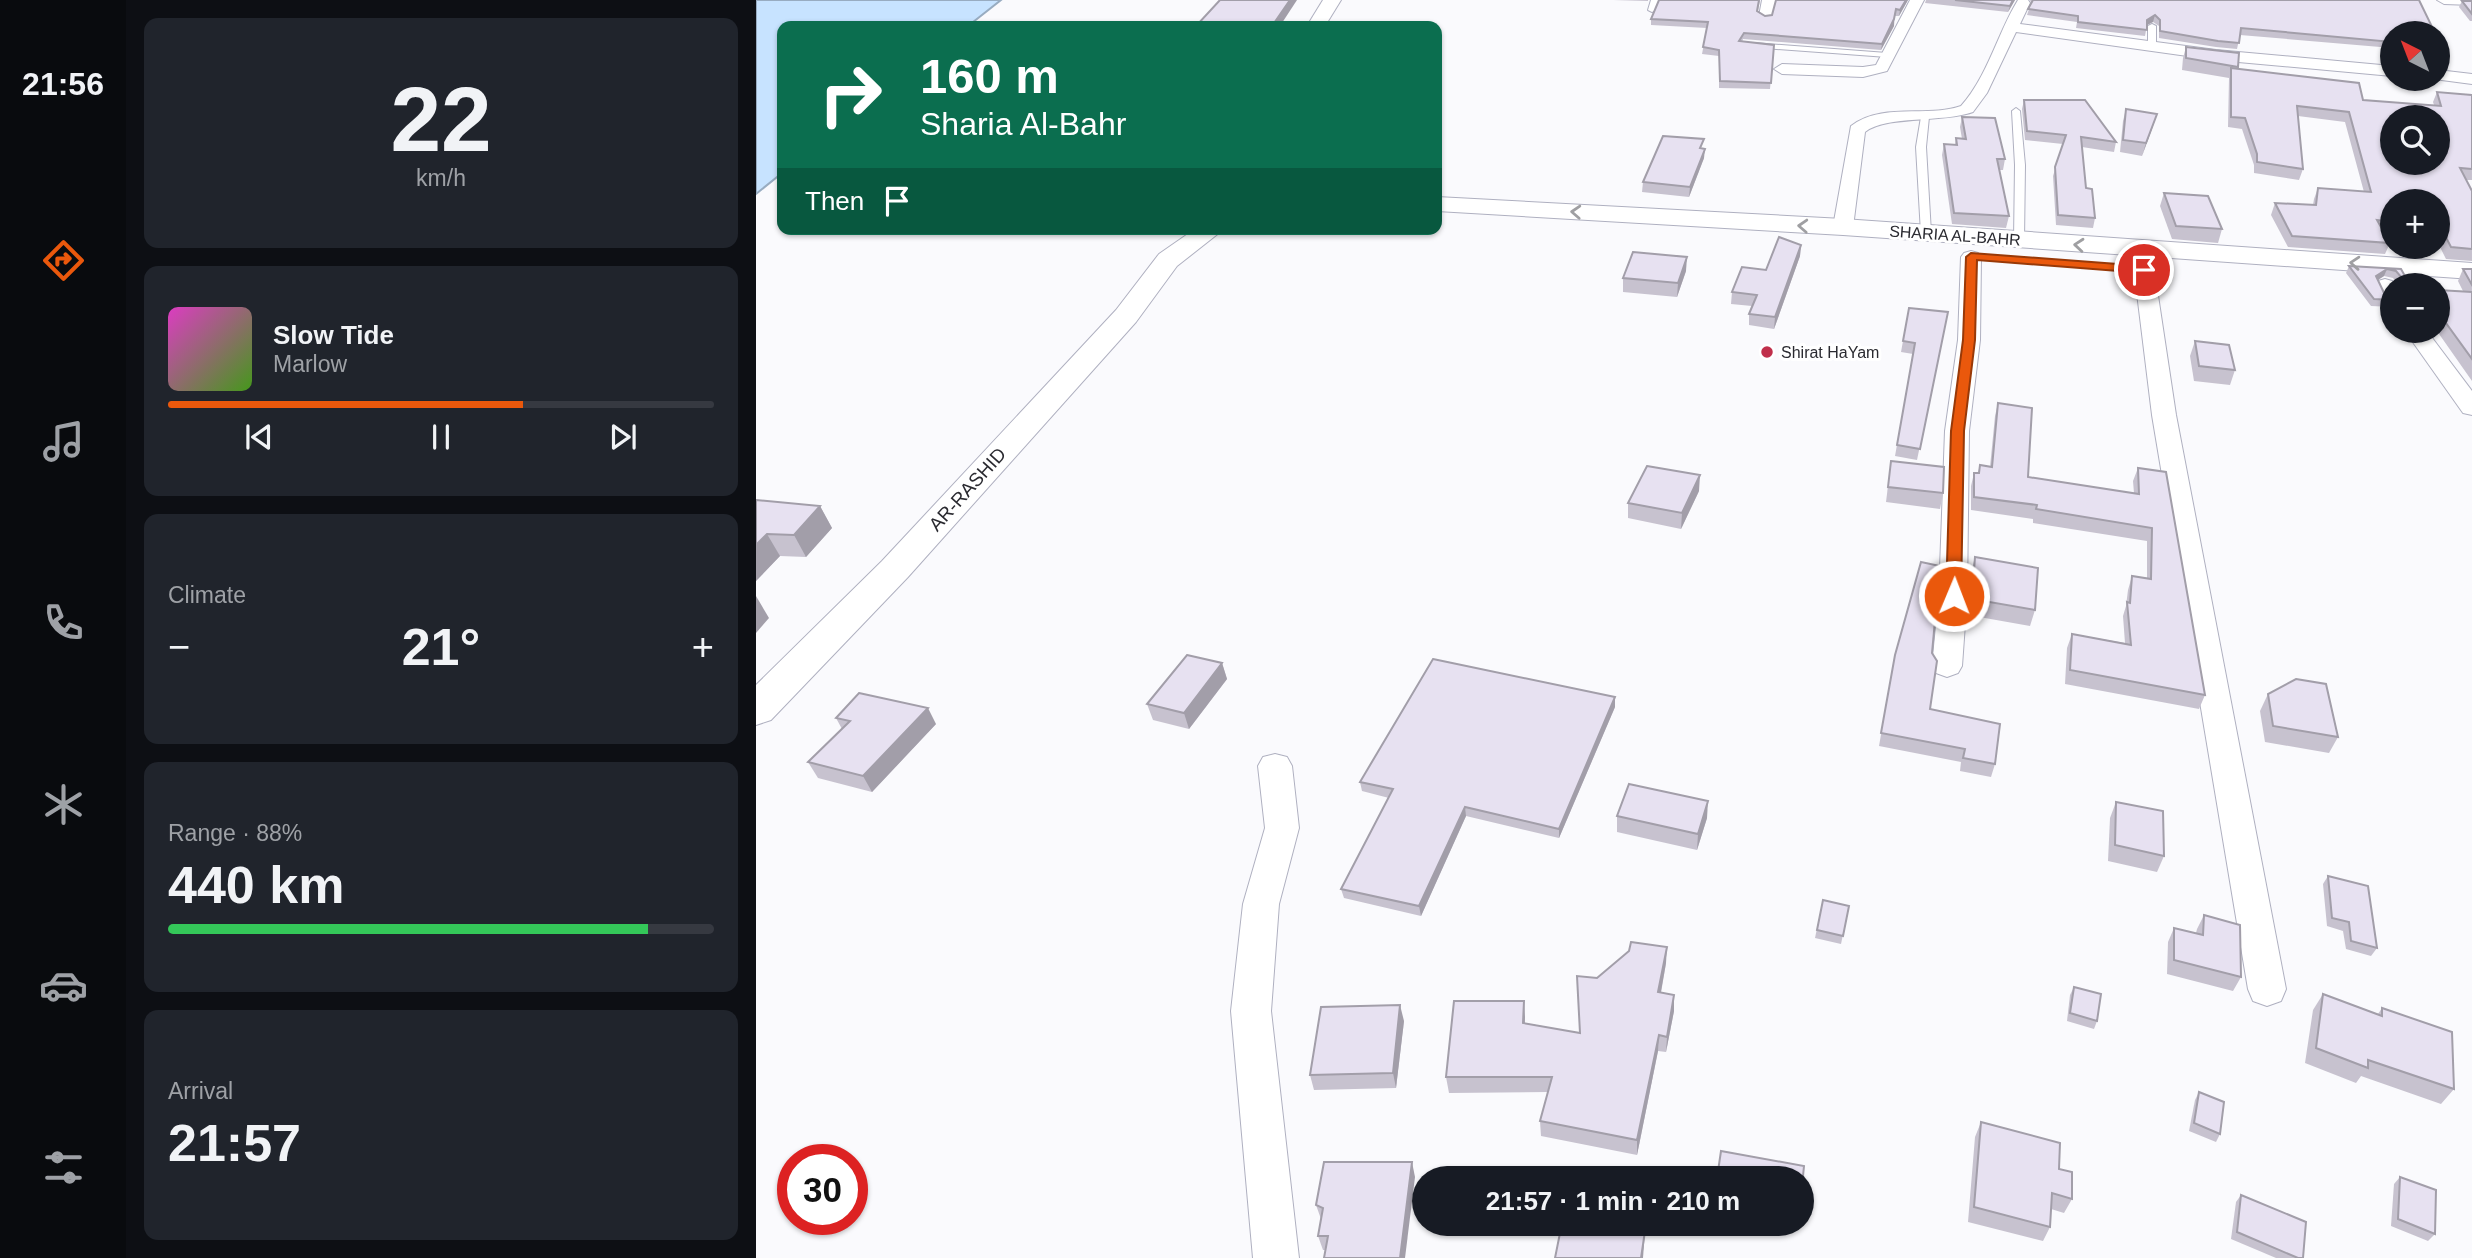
<!DOCTYPE html>
<html lang="en">
<head>
<meta charset="utf-8">
<style>
  :root { --surface:#171b24; --page:#20242c; --text:#f1f3f6; --muted:#9ea1a6; --line:#363941; --accent:#ea580c }
  body { margin:0; font-family:Helvetica,sans-serif; background:var(--page); color:var(--text); height:100vh; display:flex; flex-direction:column; font-size:26px; white-space:nowrap }
  * { box-sizing:border-box; margin:0 }
  p { font-size:23px; color:var(--muted) }
  .icon { flex:none; width:38px; height:38px; fill:none; stroke:currentColor; stroke-width:2; stroke-linecap:round; stroke-linejoin:round }
  .map { position:relative; flex:1; overflow:hidden }
  .sheet { display:flex; flex-direction:column; gap:18px; padding:18px; background:#0d0f14; width:630px }
  .sheet>* { flex:none }
  .guide { position:absolute; left:21px; top:21px; width:665px; height:214px; border-radius:14px; box-shadow:0 2px 5px #0004; background:#0b6e4f; color:#fff; overflow:hidden }
  .needle { width:46px; rotate:318deg }
  .tools { position:absolute; left:1624px; top:21px; display:grid; gap:14px }
  .tools a { display:grid; place-items:center; width:70px; height:70px; border-radius:50%; background:var(--surface); box-shadow:0 2px 5px #0004; font-size:35px }
  .speed { position:absolute; left:21px; top:1144px; display:flex; gap:14px; font-size:35px; font-weight:700; text-align:center }
  .speed>* { display:grid; place-content:center; width:91px; height:91px; border-radius:50%; background:var(--surface); box-shadow:0 2px 5px #0004; line-height:1 }
  .speed .limit { border:10px solid #d22; background:#fff; color:#111 }
  .pin { position:absolute; display:grid; place-items:center; width:60px; height:60px; color:#fff; margin:-30px; border:4px solid #fff; border-radius:50%; box-shadow:0 2px 7px #0007 }
  .me { position:absolute; width:77px; margin:-38px; rotate:1deg; stroke-linejoin:round; filter:drop-shadow(0 0 5px #0008) }
  .turn { display:flex; align-items:center; gap:24px; height:147px; padding:0 28px; font-size:32px }
  .turn .icon { width:91px; height:91px; stroke-width:2.5 }
  .turn b { display:block; font-size:49px; line-height:60px }
  .then { display:flex; align-items:center; height:66px; padding:0 28px; background:#0003; gap:14px; font-size:26px }
  .big { font-size:52px; font-weight:700; line-height:1.1 }
  .sheet .card { flex:1; display:flex; flex-direction:column; justify-content:center; gap:10px; min-width:0; padding:0 24px; border-radius:14px; background:var(--page) }
  .sheet .dial { align-items:center; gap:0 }
  .dial b { font-size:91px; line-height:1 }
  .song { display:flex; align-items:center; gap:21px }
  .cover { width:84px; height:84px; border-radius:10px; background:linear-gradient(135deg,hsl(310 70% 55%),hsl(100 70% 35%)) }
  .played { height:7px; border-radius:4px; background:linear-gradient(90deg,var(--accent) 65%,var(--line) 65%) }
  .keys { display:flex; justify-content:space-around; direction:ltr }
  .heat { display:flex; justify-content:space-between; align-items:center; font-size:38px; direction:ltr }
  .charge { height:10px; border-radius:5px; background:linear-gradient(90deg,#34c759 88%,var(--line) 0) }
  .trip { position:absolute; left:656px; top:1166px; width:402px; height:70px; border-radius:35px; background:var(--surface); box-shadow:0 2px 5px #0004; font-weight:700; line-height:70px; text-align:center }
  main { display:flex; flex:1; min-height:0 }
  .menu { display:flex; flex-direction:column; width:126px; justify-content:space-around; align-items:center; background:#090b0e; color:var(--muted) }
  .menu .icon { width:49px; height:49px }
  .menu .selected { color:var(--accent) }
  .menu b { font-size:32px; color:var(--text) }
  .map>svg:first-child { display:block }
  .water { fill:#c7e3ff; stroke:#98acc1; stroke-width:2 }
  .lines { fill:none; stroke-linecap:round; stroke-linejoin:round }
  .lane-casing { stroke:#afb0c0; stroke-width:2 }
  .street-casing { stroke:#afb0c0; stroke-width:2 }
  .secondary-casing { stroke:#afb0c0; stroke-width:2 }
  .lane { fill:#fff; fill-rule:evenodd }
  .street { fill:#fff; fill-rule:evenodd }
  .secondary { fill:#fff; fill-rule:evenodd }
  .wall { fill:#c7c2cf }
  .shaded-wall { fill:#a29ea9 }
  .building { fill:#e7e1f1; stroke:#a29ea9; stroke-width:2; fill-rule:evenodd }
  .oneway { stroke:#9f9fa2 }
  .route { fill:#ea580c; stroke:#983908; stroke-width:2 }
  .poi-dot { fill:#c02f4b; stroke:#fff; stroke-width:2.5 }
  .labels { text-anchor:middle; stroke-width:6; stroke-linejoin:round; paint-order:stroke }
  .far-street-label { font-size:16px; fill:#2a2a30; stroke:#fff }
  .far-poi-label { font-size:16px; fill:#2a2a30; stroke:#fff; text-anchor:start }
  .street-label { font-size:19px; fill:#2a2a30; stroke:#fff }
</style>
</head>
<body>
<main>
<nav class="menu">
<b>21:56</b>
<svg class="icon selected" aria-label="directions" viewBox="0 0 24 24"><path d="M12 3l9 9-9 9-9-9zM9 14v-3h6M13 9l2 2-2 2"/></svg>
<svg class="icon" aria-label="music" viewBox="0 0 24 24"><path d="M9 18V5l10-2v13"/><circle cx="6" cy="18" r="3"/><circle cx="16" cy="16" r="3"/></svg>
<svg class="icon" aria-label="phone" viewBox="0 0 24 24"><path d="M5 4h4l2 5-3 2q2 4 5 5l2-3 5 2v4C11 20 4 13 5 4z"/></svg>
<svg class="icon" aria-label="climate" viewBox="0 0 24 24"><path d="M12 3v18M4 7l16 10M4 17L20 7"/></svg>
<svg class="icon" aria-label="car" viewBox="0 0 24 24"><path d="M5 17H2v-5l4-1 3-4h7l3 4 3 1v5h-3M9 17h6M6 11h13"/><circle cx="7" cy="17" r="2"/><circle cx="17" cy="17" r="2"/></svg>
<svg class="icon" aria-label="filters" viewBox="0 0 24 24"><path d="M4 7h16M4 17h16"/><circle cx="9" cy="7" r="2"/><circle cx="15" cy="17" r="2"/></svg>
</nav>
<section class="sheet">
<div class="card dial"><b>22</b><p>km/h</p></div>
<div class="card">
<div class="song"><i class="cover"></i><div><b>Slow Tide</b><p>Marlow</p></div></div>
<div class="played"></div>
<div class="keys"><svg class="icon" aria-label="previous" viewBox="0 0 24 24"><path d="M18 5L8 12l10 7zM5 5v14"/></svg><svg class="icon" aria-label="pause" viewBox="0 0 24 24"><path d="M8 5v14M16 5v14"/></svg><svg class="icon" aria-label="next" viewBox="0 0 24 24"><path d="M6 5l10 7-10 7zM19 5v14"/></svg></div>
</div>
<div class="card"><p>Climate</p>
<div class="heat"><a>−</a><b class="big">21°</b><a>+</a></div>
</div>
<div class="card"><p>Range · 88%</p><b class="big">440 km</b><div class="charge"></div></div>
<div class="card"><p>Arrival</p><b class="big">21:57</b></div>
</section>
<div class="map">
<svg width="1716" height="1258" viewBox="0 0 1716 1258">
  <rect width="100%" height="100%" fill="#fafafd"/>
  <!-- water -->
  <path class="water" d="M0 0H245L212 26H26V173L0 194Z"/>
  <g class="lines">
    <defs>
      <g id="lane">
        <path d="M895 0H903L900 10 896 12 892 10Z"/>
        <path d="M1396 24 1400 26V47L1396 49 1392 47V26Z"/>
        <path d="M997 43 1131 53 1135 55 1131 57 994 47Z"/>
        <path d="M1260 108 1264 111 1269 165 1268 240 1263 243 1258 240 1259 165 1256 111Z"/>
        <path d="M1169 114 1173 117 1170 147 1175 233 1170 236 1165 233 1160 147 1165 117Z"/>
      </g>
      <g id="street">
        <path d="M1006 0H1020L1015 19 1010 20 1003 16Z"/>
        <path d="M1154 0H1168L1131 71 1107 77 1026 74 1018 69 1026 64 1107 67 1120 65Z"/>
        <path d="M1262 0H1272L1274 3 1264 24 1460 50 1636 66V76L1460 60 1260 32 1231 93 1217 112C1187 123 1130 115 1109 132L1097 227 1094 231H1080L1077 227 1095 126C1126 102 1170 118 1205 106 1232 76 1242 32 1262 0Z"/>
        <path d="M1681 0H1716V5L1688 4Z"/>
        <path d="M1682 70 1716 74V84L1678 79H1682Z"/>
        <path d="M1215 251 1222 253 1225 257 1224 340 1213 431 1211 596 1206 666 1202 673 1191 677 1180 673 1176 666 1183 596 1189 431 1202 340 1205 257 1208 253Z"/>
        <path d="M1388 263 1395 265 1398 269 1420 415 1530 989 1525 1001 1511 1006 1497 1001 1492 989 1396 415 1378 269 1381 265Z"/>
        <path d="M1629 279 1636 281 1640 285H1636V302L1628 301 1619 285 1622 281Z"/>
        <path d="M1649 331H1671L1716 391V415L1707 413Z"/>
        <path d="M519 754 531 757 536 766 543 828 523 904 515 1011 543 1258H497L475 1011 487 904 509 828 502 766 507 757Z"/>
      </g>
      <g id="secondary">
        <path d="M567 0H585L569 26H551Z"/>
        <path d="M681 197 1087 219 1716 263V279L1087 235 681 211Z"/>
        <path d="M439 229H468L421 266 380 322 152 577 15 720 0 725V685L126 561 360 310 403 254Z"/>
      </g>
    </defs>
    <!-- lane casing -->
    <use href="#lane" class="lane-casing"/>
    <!-- street casing -->
    <use href="#street" class="street-casing"/>
    <!-- secondary casing -->
    <use href="#secondary" class="secondary-casing"/>
    <!-- lane -->
    <use href="#lane" class="lane"/>
    <!-- street -->
    <use href="#street" class="street"/>
    <!-- secondary -->
    <use href="#secondary" class="secondary"/>
  </g>
  <!-- wall -->
  <g class="wall">
    <path d="M857 0H892V1Z"/>
    <path d="M903 0H1004L1002 11 1009 16 1016 15 1020 0H1152L1143 16H1139L1138 26 1125 50 987 39 986 42 1018 45 1014 89 963 88V56L946 54 951 28 895 25V19Z"/>
    <path d="M1170 0H1259L1252 12 1169 3Z"/>
    <path d="M1274 0H1663L1636 33V48L1484 35 1481 49 1460 47 1403 38V26L1397 22 1391 25 1389 36 1320 28 1321 22 1271 15 1275 3Z"/>
    <path d="M1706 1H1716V21H1714L1703 7Z"/>
    <path d="M1430 47 1482 67 1481 69 1607 100 1678 105 1677 102 1681 92 1716 95V180H1710L1716 191V261L1690 259 1682 243V201H1636V234L1628 233 1634 243 1629 254 1532 247 1515 215 1519 203 1557 205 1558 199 1562 188 1608 192 1589 122 1542 116 1547 169 1543 180 1498 173V165L1486 129 1472 127 1473 78 1426 70 1427 58Z"/>
    <path d="M1268 100 1360 142 1358 152 1326 147 1330 188 1339 218 1337 228 1300 225 1297 176 1307 144 1269 140 1266 109Z"/>
    <path d="M1370 109 1397 126 1386 156 1364 152 1367 121Z"/>
    <path d="M1206 117 1249 159 1247 170H1243L1253 216 1250 228 1196 224 1186 155 1188 144 1199 145 1200 138 1206 139 1204 127Z"/>
    <path d="M947 149 948 158 933 197 886 192 887 182Z"/>
    <path d="M1408 193 1466 229 1462 243 1416 239 1404 206Z"/>
    <path d="M1045 245 1044 256 1018 329 993 325V314L996 306 975 304 976 292 1010 270Z"/>
    <path d="M1593 266 1645 269 1654 285H1640L1641 283 1637 278 1628 276 1622 280 1629 295 1636 296V307L1615 306 1590 273Z"/>
    <path d="M1707 269H1716V381L1681 331H1682V290L1707 291 1702 281Z"/>
    <path d="M930 271 921 297 867 292V278Z"/>
    <path d="M1153 308 1192 312 1161 460 1139 456 1157 354 1145 352Z"/>
    <path d="M1439 341 1479 370 1474 385 1438 381 1434 356Z"/>
    <path d="M1242 403 1272 477 1378 493 1377 481 1382 468 1449 695 1443 709 1309 684 1311 648 1316 634 1369 643 1367 616 1370 606 1372 590 1376 576 1391 578V541L1277 523V519L1215 510V486L1218 473H1222L1224 465 1234 467 1239 416Z"/>
    <path d="M1135 461 1187 493 1184 509 1130 502Z"/>
    <path d="M943 491 925 529 872 518V503Z"/>
    <path d="M0 500 64 506 76 528 50 557 24 556 0 581Z"/>
    <path d="M1219 557 1279 610 1274 626 1212 615 1215 573Z"/>
    <path d="M1176 653 1174 709 1239 764 1235 777 1204 771 1205 762 1123 746 1139 655Z"/>
    <path d="M466 663 471 679 433 729 397 720 391 704Z"/>
    <path d="M1512 694 1582 737 1573 753 1509 742 1504 711Z"/>
    <path d="M859 707 803 838 710 816 665 916 588 898 585 889 633 798 606 791 604 782Z"/>
    <path d="M80 718 180 724 116 792 62 778 52 762 86 729Z"/>
    <path d="M1360 802 1408 856 1401 872 1352 861 1354 818Z"/>
    <path d="M861 816 951 818 941 850 861 832Z"/>
    <path d="M1572 876 1621 948 1615 956 1590 949 1587 931 1571 926 1567 884Z"/>
    <path d="M1067 900 1093 906 1085 944 1059 938Z"/>
    <path d="M1448 915 1485 977 1477 991 1411 974 1412 942 1418 928 1440 933 1441 929Z"/>
    <path d="M910 963 905 993 918 995V1011L910 1052 902 1051 881 1155 785 1136 784 1121 792 1092 693 1093 690 1077 769 1017V1023L824 1033 841 978Z"/>
    <path d="M1318 987 1341 1021 1338 1029 1311 1021 1314 995Z"/>
    <path d="M1567 994 1622 1014 1626 1008 1698 1089 1685 1104 1605 1076 1600 1083 1549 1063 1557 1010Z"/>
    <path d="M648 1021 640 1088 558 1090 554 1075Z"/>
    <path d="M1443 1092 1464 1134 1460 1142 1433 1131 1439 1100Z"/>
    <path d="M1225 1122 1303 1169 1316 1199 1308 1213 1295 1209 1294 1227 1287 1241 1212 1222 1219 1137Z"/>
    <path d="M659 1177 570 1250H567L562 1236 565 1219 560 1205Z"/>
    <path d="M1644 1177 1679 1234 1672 1241 1635 1226 1638 1184Z"/>
    <path d="M1485 1195 1547 1258H1520L1475 1239 1480 1202Z"/>
  </g>
  <!-- shaded-wall -->
  <g class="shaded-wall">
    <path d="M534 0H541L524 26H516Z"/>
    <path d="M1150 0H1152L1143 16 1144 10Z"/>
    <path d="M1257 0H1259L1252 12 1254 6Z"/>
    <path d="M1399 15 1397 22 1389 26 1391 20Z"/>
    <path d="M1138 19V26L1125 50 1126 44Z"/>
    <path d="M1401 114 1397 126 1386 156 1390 143Z"/>
    <path d="M949 149 948 158 933 197 934 187Z"/>
    <path d="M1045 245 1044 256 1018 329 1019 317Z"/>
    <path d="M931 257 930 271 921 297 922 283Z"/>
    <path d="M1631 269 1628 276 1617 283 1620 276Z"/>
    <path d="M944 475 943 491 925 529 926 513Z"/>
    <path d="M64 506 76 528 50 557 38 535Z"/>
    <path d="M11 534 24 556 0 581V545Z"/>
    <path d="M0 596 13 618 0 633Z"/>
    <path d="M466 663 471 679 433 729 428 713Z"/>
    <path d="M859 697V707L803 838V829Z"/>
    <path d="M172 708 180 724 116 792 107 776Z"/>
    <path d="M952 801 951 818 941 850 942 834Z"/>
    <path d="M709 807 710 816 665 916 663 906Z"/>
    <path d="M911 947 910 963 902 1008V992Z"/>
    <path d="M918 995V1011L910 1052 911 1037Z"/>
    <path d="M768 1001 769 1017 768 1038 767 1023Z"/>
    <path d="M644 1005 648 1021 640 1088 637 1073Z"/>
    <path d="M903 1035 902 1051 881 1155V1140Z"/>
    <path d="M656 1162 659 1177 649 1258H644Z"/>
    <path d="M889 1231 887 1258H885Z"/>
  </g>
  <!-- building -->
  <g class="building">
    <path d="M464 0H534L516 26H440Z"/>
    <path d="M903 0H1003L1001 11 1009 16 1016 15 1020 0H1150L1144 10 1140 9 1138 19 1126 44 988 33 983 41 1018 45 1015 83 964 81 963 50 947 47 952 22 895 19Z"/>
    <path d="M1199 0H1257L1254 6Z"/>
    <path d="M1277 0H1663L1679 33H1636V42L1485 28 1483 43 1462 41 1404 31V20L1399 15 1391 20V30L1322 22V16L1272 9Z"/>
    <path d="M1706 1H1716V14Z"/>
    <path d="M1430 47 1483 53 1482 67 1430 58Z"/>
    <path d="M1475 68 1603 83 1607 100 1685 106 1681 92 1716 95V169L1704 168 1716 191V249L1695 247 1684 226H1682V201H1636V222L1621 220 1634 243 1536 236 1519 203 1560 205 1562 188 1615 192 1593 112 1541 106 1547 169 1501 162V154L1489 118 1475 117ZM1636 117H1682V163H1636Z"/>
    <path d="M1268 100H1329L1360 142 1325 137 1330 188 1336 189 1339 218 1302 215 1299 167 1310 135 1271 131Z"/>
    <path d="M1370 109 1401 114 1390 143 1367 140Z"/>
    <path d="M1206 117 1239 118 1249 159H1241L1253 216 1198 213 1188 144 1201 145 1200 138 1210 139Z"/>
    <path d="M907 136 948 139 944 148 949 149 934 187 887 182Z"/>
    <path d="M1408 193 1452 196 1466 229 1420 226Z"/>
    <path d="M1023 237 1045 245 1019 317 993 314 1001 295 976 292 986 267 1010 270Z"/>
    <path d="M877 252 931 257 922 283 867 278Z"/>
    <path d="M1593 266 1645 269 1654 285H1641L1642 281 1646 278 1640 271 1631 269 1620 276 1629 295 1636 296V300L1618 299Z"/>
    <path d="M1707 269H1716V285Z"/>
    <path d="M1682 290 1716 292V359L1682 312Z"/>
    <path d="M1153 308 1192 312 1164 449 1141 445 1159 343 1147 341Z"/>
    <path d="M1439 341 1473 345 1479 370 1443 366Z"/>
    <path d="M1242 403 1276 408 1272 477 1383 494 1382 468 1410 472 1449 695 1314 670 1316 634 1375 645 1371 602 1374 603 1376 576 1395 579 1396 528 1280 509 1281 505 1218 497V473H1223L1224 465 1236 467Z"/>
    <path d="M1135 461 1188 467 1187 493 1132 487Z"/>
    <path d="M891 466 944 475 926 513 872 503Z"/>
    <path d="M0 500 64 506 38 535 11 534 0 545Z"/>
    <path d="M1219 557 1282 568 1279 610 1216 599Z"/>
    <path d="M1165 562 1184 566 1176 653 1181 661 1174 709 1244 724 1239 764 1207 758 1209 749 1125 733 1139 655Z"/>
    <path d="M431 655 466 663 428 713 391 704Z"/>
    <path d="M677 659 859 697 803 829 709 807 663 906 585 889 637 789 604 782Z"/>
    <path d="M1540 679 1570 684 1582 737 1517 726 1512 694Z"/>
    <path d="M103 693 172 708 107 776 52 762 94 721 80 718Z"/>
    <path d="M873 784 952 801 942 834 861 816Z"/>
    <path d="M1360 802 1407 811 1408 856 1359 845Z"/>
    <path d="M1572 876 1612 886 1621 948 1595 941 1593 922 1576 918Z"/>
    <path d="M1067 900 1093 906 1087 936 1061 930Z"/>
    <path d="M1448 915 1484 925 1485 977 1418 960V928L1447 935Z"/>
    <path d="M875 942 911 947 902 992 918 995 911 1037 903 1035 881 1140 784 1121 796 1077H690L698 1001H768L767 1023 824 1033 821 976 841 978 873 951Z"/>
    <path d="M1318 987 1345 994 1341 1021 1314 1013Z"/>
    <path d="M1567 994 1626 1016V1008L1696 1032 1698 1089 1612 1060V1068L1560 1048Z"/>
    <path d="M644 1005 637 1073 554 1075 565 1007Z"/>
    <path d="M1443 1092 1468 1102 1464 1134 1438 1123Z"/>
    <path d="M1225 1122 1304 1143 1303 1169 1316 1172V1199L1296 1193 1294 1227 1218 1207Z"/>
    <path d="M965 1151 1048 1166 1046 1186V1178H961Z"/>
    <path d="M568 1162H656L644 1258H568L572 1236H562L567 1208 560 1205Z"/>
    <path d="M1644 1177 1680 1190 1679 1234 1642 1219Z"/>
    <path d="M1485 1195 1550 1222 1547 1258H1542L1481 1232Z"/>
    <path d="M806 1223H855L854 1225 889 1231 885 1258H799Z"/>
  </g>
  <!-- one-way arrows -->
  <defs><path id="oneway-chevron" d="M-2-3.5L2.5 0L-2 3.5" fill="none" stroke-width="1.6" stroke-linecap="round" stroke-linejoin="round" transform="scale(1.75)"/></defs>
  <g class="oneway">
    <use href="#oneway-chevron" transform="translate(820 212) rotate(-177)"/>
    <use href="#oneway-chevron" transform="translate(1047 226) rotate(-177)"/>
    <use href="#oneway-chevron" transform="translate(1323 245) rotate(-175)"/>
    <use href="#oneway-chevron" transform="translate(1599 263) rotate(-176)"/>
  </g>
  <!-- route -->
  <path class="route" d="M1215 253 1388 266 1394 270 1388 273 1221 260 1219 340 1208 431 1205 596 1198 601 1190 596 1195 431 1207 340 1210 257Z"/>
  <!-- markers -->
  <circle class="poi-dot" cx="1011" cy="352" r="7"/>
  <g class="labels">
    <!-- far-street labels -->
    <g class="far-street-label">
      <text transform="translate(1199 235) rotate(4)" y="6">SHARIA AL-BAHR</text>
    </g>
    <!-- far-poi labels -->
    <g class="far-poi-label">
      <text x="1025" y="358">Shirat HaYam</text>
    </g>
    <!-- street labels -->
    <g class="street-label">
      <text transform="translate(211 489) rotate(-48)" y="7">AR-RASHID</text>
    </g>
  </g>
</svg>
<div class="tools">
<a><svg class="needle" viewBox="-14 -14 28 28"><path d="M0-13l5 13h-10z" fill="#e53935"/><path d="M0 13l5-13h-10z" fill="#9ea1a6"/></svg></a>
<a><svg class="icon" aria-label="search" viewBox="0 0 24 24"><circle cx="10" cy="10" r="6"/><path d="M15 15l6 6"/></svg></a>
<a>+</a>
<a>−</a>
</div>
<div class="speed"><div class="limit">30</div></div>
<div class="pin" style="left:1388px;top:270px;background:#d93025"><svg class="icon" aria-label="arrive" viewBox="0 0 24 24"><path d="M6 21V4h12l-3 4 3 4H6"/></svg></div>
<svg class="me" style="left:1198px;top:596px" viewBox="-20 -20 40 40"><circle r="17" fill="#ea580c" stroke="#fff" stroke-width="3"/><path d="M0-11L8 9 0 5-8 9z" fill="#fff"/></svg>
<div class="trip">21:57 · 1 min · 210 m</div>
<div class="guide">
<div class="turn"><svg class="icon" aria-label="right" viewBox="0 0 24 24"><path d="M7 20v-9h11M14 6l5 5-5 5"/></svg><div><b>160 m</b>Sharia Al-Bahr</div></div>
<div class="then">Then<svg class="icon" aria-label="arrive" viewBox="0 0 24 24"><path d="M6 21V4h12l-3 4 3 4H6"/></svg></div>
</div>
</div>
</main>
</body>
</html>
